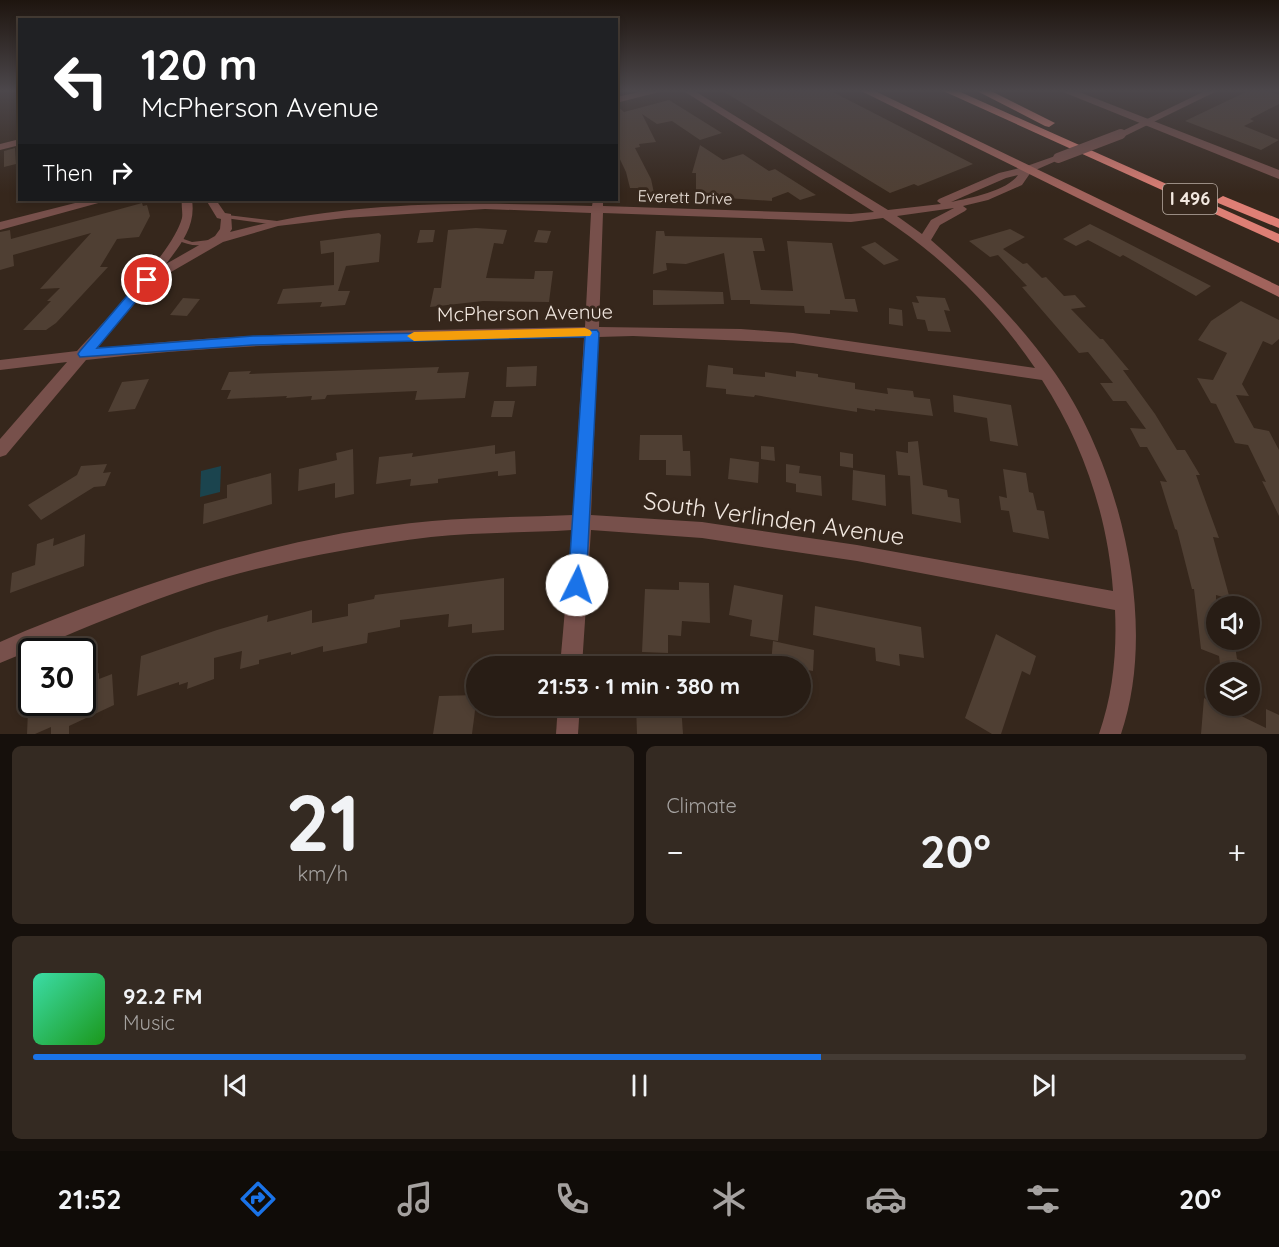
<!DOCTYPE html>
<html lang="en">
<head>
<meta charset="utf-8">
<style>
  :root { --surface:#281d15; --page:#342a22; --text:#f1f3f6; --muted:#a5a2a0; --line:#443b34; --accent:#1a73e8 }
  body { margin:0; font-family:Quicksand,sans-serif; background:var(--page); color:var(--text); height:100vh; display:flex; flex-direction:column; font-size:22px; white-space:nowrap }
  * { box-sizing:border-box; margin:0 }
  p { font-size:20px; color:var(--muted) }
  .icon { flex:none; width:33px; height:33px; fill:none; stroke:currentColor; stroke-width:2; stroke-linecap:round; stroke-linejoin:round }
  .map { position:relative; height:734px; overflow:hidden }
  .side { display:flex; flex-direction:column; gap:12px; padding:12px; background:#16100c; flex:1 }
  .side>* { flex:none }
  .top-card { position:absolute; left:18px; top:18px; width:600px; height:183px; border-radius:0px; box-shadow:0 3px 9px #0003,0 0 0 2px var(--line); background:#202124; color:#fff; overflow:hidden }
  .fabs { position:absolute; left:1206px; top:596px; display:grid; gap:12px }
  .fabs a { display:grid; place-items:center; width:54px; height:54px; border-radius:50%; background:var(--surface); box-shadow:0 3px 9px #0003,0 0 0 2px var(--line); font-size:30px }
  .speed { position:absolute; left:18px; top:638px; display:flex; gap:12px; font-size:30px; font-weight:700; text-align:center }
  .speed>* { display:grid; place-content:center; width:78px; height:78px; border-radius:50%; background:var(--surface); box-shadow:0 3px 9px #0003,0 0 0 2px var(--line); line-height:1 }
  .speed .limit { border:3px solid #111; border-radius:9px; background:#fff; color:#111 }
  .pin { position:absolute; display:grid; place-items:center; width:51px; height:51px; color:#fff; margin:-26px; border:3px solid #fff; border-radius:50%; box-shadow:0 2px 6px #0007 }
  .me { position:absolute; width:66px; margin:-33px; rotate:4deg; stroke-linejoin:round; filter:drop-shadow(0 0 4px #0008) }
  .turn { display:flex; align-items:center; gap:21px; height:126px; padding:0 24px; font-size:27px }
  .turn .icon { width:78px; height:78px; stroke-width:2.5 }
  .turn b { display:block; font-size:42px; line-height:51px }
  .then { display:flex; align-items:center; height:57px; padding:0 24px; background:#0003; gap:12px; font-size:22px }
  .big { font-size:45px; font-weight:700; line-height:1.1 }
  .side .card { flex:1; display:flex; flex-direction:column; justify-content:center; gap:9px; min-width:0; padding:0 21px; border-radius:9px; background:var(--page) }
  .side .dial { align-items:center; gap:0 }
  .dial b { font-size:78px; line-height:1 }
  .song { display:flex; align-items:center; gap:18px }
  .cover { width:72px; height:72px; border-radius:9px; background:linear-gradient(135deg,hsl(160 70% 55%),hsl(120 70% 35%)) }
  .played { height:6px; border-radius:3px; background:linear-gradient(90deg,var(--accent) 65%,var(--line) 65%) }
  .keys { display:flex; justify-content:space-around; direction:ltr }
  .heat { display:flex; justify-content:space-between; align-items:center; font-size:33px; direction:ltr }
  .side .tiles { flex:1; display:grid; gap:12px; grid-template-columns:1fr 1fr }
  .card:last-child { grid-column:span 2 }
  .trip { position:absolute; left:466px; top:656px; width:345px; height:60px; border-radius:30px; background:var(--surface); box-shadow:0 3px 9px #0003,0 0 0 2px var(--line); font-weight:700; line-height:60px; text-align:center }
  .tabs { display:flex; height:96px; justify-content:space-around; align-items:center; background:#100c08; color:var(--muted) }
  .tabs .icon { width:42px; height:42px }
  .tabs .on { color:var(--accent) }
  .tabs b { font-size:27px; color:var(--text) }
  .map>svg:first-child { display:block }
  .water { fill:#1b444e }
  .building { fill:#4f3f33 }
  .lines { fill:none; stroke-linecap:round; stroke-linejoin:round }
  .service { fill:#77504b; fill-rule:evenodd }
  .minor { fill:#77504b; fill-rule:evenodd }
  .tertiary { fill:#77504b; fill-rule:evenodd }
  .secondary { fill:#a1635c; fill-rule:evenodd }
  .motorway { fill:#de7f75; fill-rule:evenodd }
  .minor-bridge { stroke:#77504b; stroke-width:10 }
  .route { fill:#1a73e8; stroke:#114b97; stroke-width:1.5 }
  .slow { fill:#f59e0b }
  .labels { text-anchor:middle; stroke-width:6; stroke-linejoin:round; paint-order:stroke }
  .far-street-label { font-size:16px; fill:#f2e8e0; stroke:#36271c }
  .shield { fill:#36271c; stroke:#baaea5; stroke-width:1.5 }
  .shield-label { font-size:18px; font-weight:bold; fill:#f2e8e0 }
  .street-label { font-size:20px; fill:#f2e8e0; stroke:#36271c }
  .near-street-label { font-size:24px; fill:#f2e8e0; stroke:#36271c }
</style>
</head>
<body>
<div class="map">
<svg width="1279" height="734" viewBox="0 0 1279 734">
  <rect width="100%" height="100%" fill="#36271c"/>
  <!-- water -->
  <path class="water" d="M221 466 220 492 200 497 201 471Z"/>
  <!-- building -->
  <g class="building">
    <path d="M721 90H829L973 164 918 186 914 184 890 193Z"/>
    <path d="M1250 90H1265L1279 95V104L1250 119 1254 121 1244 126 1279 140 1261 150 1185 121Z"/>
    <path d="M669 100 722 133 700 140 672 121 657 124 642 114 656 142 639 144 640 147 635 148 651 179 654 193 638 194 637 188H630L626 172 616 151V105L624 112Z"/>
    <path d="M700 145 723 160 743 154 769 171 775 169 816 195 800 200 788 192 772 198V201L696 196V173H692Z"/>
    <path d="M15 148 16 164 4 167V151Z"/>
    <path d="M142 203 143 206 147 205 150 216 139 237 117 239 100 267H108L56 323 46 330H23L51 301H47L60 288 40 289 91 233 13 255 14 266 0 270V232L10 230 11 239Z"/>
    <path d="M1090 224 1112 235 1211 286 1196 296 1123 255 1120 257 1088 240 1076 246 1063 239Z"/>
    <path d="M476 228 507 230 503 244 494 243 486 278 534 279 535 271H553L549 302 483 301 430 307 434 288H441L448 230Z"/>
    <path d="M1010 229 1025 237 1003 249 1023 264 1027 263 1042 278 1046 277 1064 296 1075 295 1086 307 1071 309 1100 339H1103L1129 370H1123L1155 414 1177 450H1185L1200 475H1196L1219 538 1213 537 1230 599 1216 595V639H1234L1237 659 1242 661 1244 672H1221L1219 656 1201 649 1194 589H1192L1177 530 1175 529 1160 481 1167 482 1147 447H1140L1130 428 1146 429 1126 401H1113L1100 383H1113L1088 352 1079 353 1022 287 1027 286 998 255 990 257 969 241Z"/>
    <path d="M420 230H435L433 242 417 243Z"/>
    <path d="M538 230 551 231 547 243 534 242Z"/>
    <path d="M656 231H664L665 236 762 238 765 251H753L761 290 793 291 787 241 832 243 845 299H855L858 312 830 310V314L805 313 804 306 750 304V300H731L724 253 686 264 666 263 667 270 653 274Z"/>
    <path d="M379 233 381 235 379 262 346 266 338 291H350L345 305 320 307 322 302 277 304 283 289 334 285V252L321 254 320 241Z"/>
    <path d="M875 242 899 260 884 265 861 247Z"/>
    <path d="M653 290 723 292 724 304 653 305Z"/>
    <path d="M916 296 945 298 950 311 944 310 951 332 928 331 925 320 917 319 912 302 919 303Z"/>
    <path d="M183 298 200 299 187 316 170 315Z"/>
    <path d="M1241 301 1279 320V339L1272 345 1263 341 1242 384 1249 396 1236 395 1254 428 1269 431 1279 450V516L1262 481 1266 482 1248 445 1235 443 1216 404 1211 403 1197 378 1213 380 1227 353 1198 340 1211 321Z"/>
    <path d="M889 308 902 310 903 326 889 324Z"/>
    <path d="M708 365 733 368V374L765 377V372L796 377V371L818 374V377L855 383V389L888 394 887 388 913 391 914 397 930 399 933 416 875 409V411L857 408V412L755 395 754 397 726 394V389L706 387Z"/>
    <path d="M537 366 536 386 506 387 507 367Z"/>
    <path d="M439 367 437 373 469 372 465 398 415 400 417 391 327 395 325 399 311 400 312 396 286 398 287 396 227 399 231 390H221L229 372 251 371 249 374Z"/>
    <path d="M149 379 135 409 108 412 122 382Z"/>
    <path d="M953 395 1011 405 1018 446 990 441 987 418 954 412Z"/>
    <path d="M494 401H515L512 417H491Z"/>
    <path d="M640 435H682L683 451H690L691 476 666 475V460H639Z"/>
    <path d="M918 441 923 485 947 490 948 497 959 499 961 523 912 514 910 476 898 475 896 451 908 453V442Z"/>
    <path d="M495 445V454L515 451 516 474 498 476V471L438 479V483L410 486 411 479 376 484 379 457 413 453 412 457Z"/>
    <path d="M761 446 774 447 775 461 761 459Z"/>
    <path d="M353 449 354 494 335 498V483L298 491 299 469 337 460 336 453Z"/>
    <path d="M840 452 853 454V468L840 466Z"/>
    <path d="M730 458 759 462 758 483 728 479Z"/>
    <path d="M107 464 103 473 111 472 105 486 94 487 41 520 28 505 77 475 81 466Z"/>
    <path d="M786 464 800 466 799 473 821 476 822 496 796 492V484L786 482Z"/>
    <path d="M1003 469 1026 473 1029 492 1033 493 1037 510 1044 511 1049 539 1013 532 1009 511 1001 510 999 496 1007 498Z"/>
    <path d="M853 470 885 475 886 506 852 500Z"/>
    <path d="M271 473 272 504 203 524 204 504 227 498V485Z"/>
    <path d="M85 534 84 566 10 593 12 573 35 565 37 544 54 538 53 546Z"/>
    <path d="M504 578V630L472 633V624L448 627 449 614 400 620V627L368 633 367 643 323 652V646L291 655V652L259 660V664L240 669 242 651 214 658V679L187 689 188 682 179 685V682L137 696 141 656 217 630 268 615 267 622 312 610V623L348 616V604L374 599 375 595Z"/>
    <path d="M679 582 709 583 710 623 682 621 681 636 668 635V653L642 652 645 589 679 590Z"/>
    <path d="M734 585 783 595 778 641 750 636 752 620 729 615Z"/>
    <path d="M815 606 921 627 924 658 899 654 900 666 876 661 875 648 813 635Z"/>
    <path d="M996 634 1036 656 1030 675 1022 671 1001 734H992L965 718Z"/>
    <path d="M773 641 814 650 813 671 801 669V666L771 663Z"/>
    <path d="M99 673V679L112 674 114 705 69 726V734H51V727L35 734H27L28 711 48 702H82V680Z"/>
    <path d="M477 695 472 734H433L439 696Z"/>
    <path d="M1204 698 1266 728V709L1279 715V734H1201Z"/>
    <path d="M636 705H681L683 734H637Z"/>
  </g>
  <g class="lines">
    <!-- service -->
    <g class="service">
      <path d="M227 215 277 221 280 223 277 225 225 218 224 217Z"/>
      <path d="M178 237 192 242 209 240 212 242C199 248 189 245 176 240V238Z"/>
    </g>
    <!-- minor -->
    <g class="minor">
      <path d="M649 90H667L616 103V97Z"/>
      <path d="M682 90H693L888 210 941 204 937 201 939 199 999 173 1024 167 1058 155 1063 158 1031 172 1022 185 988 200 963 206 967 209 965 211 940 225 931 240C977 280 1020 323 1055 373 1120 466 1159 623 1121 734H1099C1113 694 1117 652 1115 610L857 561 702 538 591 530 582 666H560L572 530C525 533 477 532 431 537 373 544 313 555 256 569 168 590 84 629 0 663V642L25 631C155 578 291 534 432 521 479 517 526 517 573 515L584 337C418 341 251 341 86 360L6 455 0 457V439L67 362 0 370V360L77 351C103 322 173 253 182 218 183 213 181 205 182 200H192C196 226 181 244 166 264L215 236 220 229 221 219 217 218 206 200H216L225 213 231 214 232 229 230 232C347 200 471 202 592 206L593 200H603V206L851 214 874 212ZM1018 175C1007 191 970 198 951 202L1006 178ZM954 208 931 220 922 234 897 216ZM485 209 591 213 585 327C422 331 258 330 96 349L152 283 223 242 278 226 345 218ZM603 213 851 222 883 218C943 257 995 309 1035 368L793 333 741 329 599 327ZM633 336 793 343 1042 380C1083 443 1108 517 1113 591L857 545 702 522 591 515 598 337Z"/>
      <path d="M1207 90H1219L1125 136 1116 134Z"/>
      <path d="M20 139V145L0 150V144Z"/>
      <path d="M87 200H104L102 202 0 230V222Z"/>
      <path d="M558 705H580L578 734H556Z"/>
    </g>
    <!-- tertiary -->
    <path class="tertiary" d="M1058 90H1074L1279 170V179Z"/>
    <!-- secondary -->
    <path class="secondary" d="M859 90H873L1279 286V297Z"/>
    <!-- motorway -->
    <g class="motorway">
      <path d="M941 90H956L1279 234V243Z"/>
      <path d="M975 90H989L1055 123 1049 127 1045 126Z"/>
      <path d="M1223 196 1279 219V228L1218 203 1216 200Z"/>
    </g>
    <!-- minor-bridge -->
    <path class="minor-bridge" d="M1058 158 1121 134"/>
  </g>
  <!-- sky -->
  <linearGradient id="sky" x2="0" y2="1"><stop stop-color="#1e150f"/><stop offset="0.47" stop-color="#4c474b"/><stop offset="1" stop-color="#4c474b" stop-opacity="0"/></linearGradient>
  <rect width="1279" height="193" fill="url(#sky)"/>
  <!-- route -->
  <path class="route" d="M147 276 153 280 152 282 97 348 253 336 597 330 599 333 586 585 583 591 577 593 571 591 568 585 585 337 253 345 80 357 78 354 80 351 143 277Z"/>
  <!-- slow -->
  <path class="slow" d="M585 328 590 330 592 333 590 336 414 341 407 336 414 332Z"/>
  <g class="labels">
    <!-- far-street labels -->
    <g class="far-street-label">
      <text transform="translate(685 197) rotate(2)" y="6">Everett Drive</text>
    </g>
    <!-- shield labels -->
    <rect class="shield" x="1163" y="184" width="54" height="30" rx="4.5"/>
    <g class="shield-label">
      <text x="1190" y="205">I 496</text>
    </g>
    <!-- street labels -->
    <g class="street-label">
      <text transform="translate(525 313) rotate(-1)" y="7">McPherson Avenue</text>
    </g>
    <!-- near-street labels -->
    <g class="near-street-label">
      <text transform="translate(774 519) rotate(8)" y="8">South Verlinden Avenue</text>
    </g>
  </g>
</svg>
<div class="fabs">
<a><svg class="icon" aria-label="sound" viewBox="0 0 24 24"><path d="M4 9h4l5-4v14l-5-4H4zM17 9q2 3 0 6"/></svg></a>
<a><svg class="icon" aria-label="layers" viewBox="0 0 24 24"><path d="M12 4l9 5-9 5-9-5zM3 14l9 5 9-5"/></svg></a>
</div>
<div class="speed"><div class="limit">30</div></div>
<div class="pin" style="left:147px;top:280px;background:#d93025"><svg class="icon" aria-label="arrive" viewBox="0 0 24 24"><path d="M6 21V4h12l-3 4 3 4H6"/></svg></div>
<svg class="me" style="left:577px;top:585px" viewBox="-20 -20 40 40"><circle r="19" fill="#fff"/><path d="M0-13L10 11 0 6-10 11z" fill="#1a73e8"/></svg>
<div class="trip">21:53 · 1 min · 380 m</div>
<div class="top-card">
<div class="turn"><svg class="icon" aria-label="left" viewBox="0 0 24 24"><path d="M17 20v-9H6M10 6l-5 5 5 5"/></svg><div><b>120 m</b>McPherson Avenue</div></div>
<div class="then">Then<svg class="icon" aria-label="right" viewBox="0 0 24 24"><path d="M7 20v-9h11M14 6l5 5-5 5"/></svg></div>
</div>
</div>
<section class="side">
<div class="tiles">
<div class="card dial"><b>21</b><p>km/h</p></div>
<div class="card"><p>Climate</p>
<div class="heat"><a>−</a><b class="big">20°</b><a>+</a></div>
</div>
<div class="card">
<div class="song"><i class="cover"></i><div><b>92.2 FM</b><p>Music</p></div></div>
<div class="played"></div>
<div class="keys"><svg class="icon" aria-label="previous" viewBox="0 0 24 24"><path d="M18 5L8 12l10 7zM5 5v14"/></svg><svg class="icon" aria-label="pause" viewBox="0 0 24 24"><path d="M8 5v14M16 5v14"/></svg><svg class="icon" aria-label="next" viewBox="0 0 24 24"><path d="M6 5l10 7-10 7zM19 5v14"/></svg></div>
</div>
</div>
</section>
<nav class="tabs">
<b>21:52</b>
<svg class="icon on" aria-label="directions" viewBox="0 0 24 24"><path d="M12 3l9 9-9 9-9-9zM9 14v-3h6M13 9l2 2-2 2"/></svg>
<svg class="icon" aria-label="music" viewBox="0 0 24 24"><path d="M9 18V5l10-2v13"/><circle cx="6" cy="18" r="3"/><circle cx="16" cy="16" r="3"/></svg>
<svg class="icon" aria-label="phone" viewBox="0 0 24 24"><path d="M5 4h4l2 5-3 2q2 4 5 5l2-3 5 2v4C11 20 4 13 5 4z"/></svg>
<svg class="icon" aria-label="climate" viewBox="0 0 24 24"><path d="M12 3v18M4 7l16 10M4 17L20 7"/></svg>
<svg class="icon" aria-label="car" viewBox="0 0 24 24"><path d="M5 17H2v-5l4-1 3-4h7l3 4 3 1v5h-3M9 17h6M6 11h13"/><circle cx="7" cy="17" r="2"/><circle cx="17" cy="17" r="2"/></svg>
<svg class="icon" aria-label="filters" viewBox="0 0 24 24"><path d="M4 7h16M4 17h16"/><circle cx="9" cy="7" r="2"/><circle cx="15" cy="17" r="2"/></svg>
<b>20°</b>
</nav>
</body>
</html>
